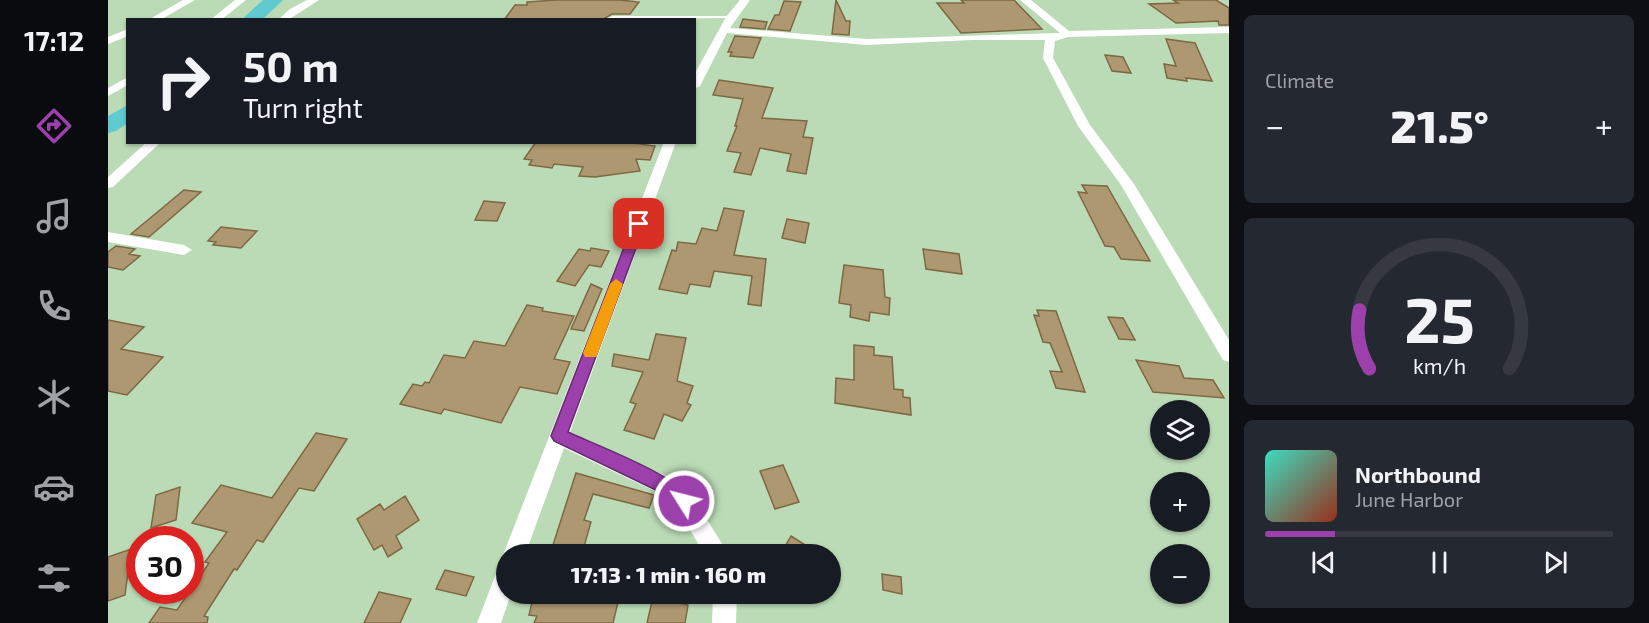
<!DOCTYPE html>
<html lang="en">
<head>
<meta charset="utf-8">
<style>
  :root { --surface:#171b24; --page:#242831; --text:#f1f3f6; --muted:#9ea1a6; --line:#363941; --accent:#9c41ac }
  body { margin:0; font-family:"Exo 2",sans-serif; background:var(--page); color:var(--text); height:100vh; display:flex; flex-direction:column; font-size:22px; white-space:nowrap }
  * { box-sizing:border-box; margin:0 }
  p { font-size:20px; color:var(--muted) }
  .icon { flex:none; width:33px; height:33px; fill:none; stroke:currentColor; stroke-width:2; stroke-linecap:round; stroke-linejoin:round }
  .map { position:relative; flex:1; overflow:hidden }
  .sheet { display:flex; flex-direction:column; gap:15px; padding:15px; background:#0d0f14; width:420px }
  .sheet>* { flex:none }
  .hud { position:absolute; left:18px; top:18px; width:570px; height:126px; border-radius:0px; box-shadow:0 2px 4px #0004; background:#171b24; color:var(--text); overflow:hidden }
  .fabs { position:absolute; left:1042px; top:400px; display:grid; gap:12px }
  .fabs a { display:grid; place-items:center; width:60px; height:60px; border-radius:50%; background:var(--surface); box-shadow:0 2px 4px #0004; font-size:30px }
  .speed { position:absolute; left:18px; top:526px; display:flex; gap:12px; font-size:30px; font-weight:700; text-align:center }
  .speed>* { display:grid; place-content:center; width:78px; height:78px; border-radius:50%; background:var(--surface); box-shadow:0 2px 4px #0004; line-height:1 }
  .speed .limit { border:9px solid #d22; background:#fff; color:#111 }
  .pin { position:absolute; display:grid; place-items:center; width:51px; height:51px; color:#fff; margin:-26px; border-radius:12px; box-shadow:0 3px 9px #0006 }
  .me { position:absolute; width:66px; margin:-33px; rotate:306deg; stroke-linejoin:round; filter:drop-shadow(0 0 4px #0008) }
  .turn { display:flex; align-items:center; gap:21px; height:126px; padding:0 18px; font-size:27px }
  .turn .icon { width:78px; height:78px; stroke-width:2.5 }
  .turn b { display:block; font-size:42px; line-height:51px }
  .big { font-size:45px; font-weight:800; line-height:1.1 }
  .sheet .widget { flex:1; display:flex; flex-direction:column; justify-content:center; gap:9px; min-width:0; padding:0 21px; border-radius:9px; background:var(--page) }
  .sheet .dial { align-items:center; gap:0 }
  .dial svg { height:156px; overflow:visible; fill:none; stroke:var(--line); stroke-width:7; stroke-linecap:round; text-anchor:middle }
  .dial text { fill:var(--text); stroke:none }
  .song { display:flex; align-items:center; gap:18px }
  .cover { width:72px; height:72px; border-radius:9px; background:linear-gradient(135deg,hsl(170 70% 55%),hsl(10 70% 35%)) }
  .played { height:6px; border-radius:3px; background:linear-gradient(90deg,var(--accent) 20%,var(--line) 20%) }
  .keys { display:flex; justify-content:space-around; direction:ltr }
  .heat { display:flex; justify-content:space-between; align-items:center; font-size:33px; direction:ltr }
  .trip { position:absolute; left:388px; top:544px; width:345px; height:60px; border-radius:30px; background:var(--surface); box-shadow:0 2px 4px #0004; font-weight:800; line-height:60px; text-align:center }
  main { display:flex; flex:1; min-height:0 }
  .dock { display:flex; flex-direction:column; width:108px; justify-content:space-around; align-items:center; background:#090b0e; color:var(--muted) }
  .dock .icon { width:42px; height:42px }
  .dock .current { color:var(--accent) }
  .dock b { font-size:27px; color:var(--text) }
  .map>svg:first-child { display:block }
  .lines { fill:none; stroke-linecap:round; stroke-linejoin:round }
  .river { fill:#61cad1; fill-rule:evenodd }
  .building { fill:#ae9871; stroke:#7d6842; stroke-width:1.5 }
  .lane { fill:#fff; fill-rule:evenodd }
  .street { fill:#fff; fill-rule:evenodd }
  .route { fill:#9c41ac; stroke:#652a70; stroke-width:1.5 }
  .slow { fill:#f59e0b }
</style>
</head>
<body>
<main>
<nav class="dock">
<b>17:12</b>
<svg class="icon current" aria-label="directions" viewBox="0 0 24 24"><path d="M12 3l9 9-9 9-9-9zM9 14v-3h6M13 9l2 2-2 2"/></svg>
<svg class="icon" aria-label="music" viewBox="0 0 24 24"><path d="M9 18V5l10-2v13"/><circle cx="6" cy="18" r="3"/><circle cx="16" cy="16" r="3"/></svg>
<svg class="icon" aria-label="phone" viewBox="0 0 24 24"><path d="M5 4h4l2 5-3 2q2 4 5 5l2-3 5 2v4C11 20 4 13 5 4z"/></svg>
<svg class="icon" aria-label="climate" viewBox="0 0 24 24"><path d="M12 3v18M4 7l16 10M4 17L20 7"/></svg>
<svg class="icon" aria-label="car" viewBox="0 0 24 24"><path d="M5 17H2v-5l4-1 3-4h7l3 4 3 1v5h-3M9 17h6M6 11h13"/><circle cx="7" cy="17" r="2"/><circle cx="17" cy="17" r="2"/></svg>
<svg class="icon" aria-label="filters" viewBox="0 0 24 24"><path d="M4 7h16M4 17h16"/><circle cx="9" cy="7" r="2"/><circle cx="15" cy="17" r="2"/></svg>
</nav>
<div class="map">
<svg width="1121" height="623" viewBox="0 0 1121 623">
  <rect width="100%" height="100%" fill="#bbdbb6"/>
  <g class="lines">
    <!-- river -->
    <g class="river">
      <path d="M155 0H175L154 20H133Z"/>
      <path d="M20 105V123L8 131 0 133V116Z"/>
    </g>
  </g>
  <!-- building -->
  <g class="building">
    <path d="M448 0H512L531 2 522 14H504L494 20H396L407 5H419V2Z"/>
    <path d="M728 0 738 21H742L741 35 724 34Z"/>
    <path d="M853 0H906L934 29 853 33 829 3H856Z"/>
    <path d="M1065 0H1108L1121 8V25H1111L1110 21 1068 23 1041 4 1070 3Z"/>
    <path d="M676 1 693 2 682 31 660 29 667 15H671Z"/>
    <path d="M635 19 659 22 657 29 632 27Z"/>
    <path d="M627 36 653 38 645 58 622 56 624 52H620Z"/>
    <path d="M1058 39 1087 43 1104 81 1078 78 1079 81 1059 78 1056 64 1068 66Z"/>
    <path d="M997 55 1015 57 1023 73 1004 71Z"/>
    <path d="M611 80 665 88 654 118 699 121 695 137 705 138 698 174 679 171 683 154 652 148 643 175 626 172 633 153 619 151 629 126H627L635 99 605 95Z"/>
    <path d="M428 142H518L547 146 542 160 528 159 532 171 487 177 471 176 475 167 446 164 444 168 421 165 424 160 416 159Z"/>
    <path d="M974 185 999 186 1042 261 1013 259 1006 247 997 246 970 192 979 193Z"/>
    <path d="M76 190 93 192 41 237 23 234Z"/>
    <path d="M376 201 397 203 389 221 367 220Z"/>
    <path d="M616 208 636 211 626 255 658 259 653 306 640 304 644 276 606 271 602 287 582 284 579 294 551 289 564 250 568 251 570 242 588 244 594 228 609 231Z"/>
    <path d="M679 219 701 223 697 243 674 238Z"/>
    <path d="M113 227 149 231 133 248 105 245 108 242 100 241Z"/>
    <path d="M8 246 27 249 21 254 32 256 15 270 0 267V252Z"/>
    <path d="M483 248 501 251 493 267 481 265 467 286 449 281 471 249 482 251Z"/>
    <path d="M815 249 851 254 854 274 818 269Z"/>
    <path d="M736 265 775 270 777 297 782 298 781 315 762 312 761 321 742 317 743 305 731 303Z"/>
    <path d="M483 284 494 289 476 331 463 329Z"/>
    <path d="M419 305 435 308 434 311 466 316 446 359 462 362 449 394 412 387 393 423 336 409 333 414 292 404 305 384 314 386 317 382 321 383 336 355 357 358 366 341 397 346Z"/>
    <path d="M929 310 948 311 977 392 948 388 942 371 954 372 942 343 935 342 926 315 931 316Z"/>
    <path d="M1000 317 1015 318 1027 340 1011 339Z"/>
    <path d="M0 320 36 327 13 349 55 357 19 395 0 391Z"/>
    <path d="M548 334 578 338 569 381 585 386 579 403 583 405 574 421 556 414 546 439 516 430 528 404 522 402 535 372 504 366 506 354 541 360Z"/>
    <path d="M746 345 766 347V355L784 357 786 389 795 390V397L802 398 803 415 727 403 728 378 746 380Z"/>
    <path d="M1028 360 1071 366 1076 378 1105 380 1116 398 1045 392Z"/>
    <path d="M208 433 239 439 206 491 191 488 155 542 149 540 129 570 126 569 96 616 100 617 99 623H41L52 607 69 610 101 563 97 562 119 532 84 523 113 485 164 498Z"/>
    <path d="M675 465 691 502 667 509 652 471Z"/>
    <path d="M468 473 546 495 541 508 485 494 476 520 483 522 475 550 445 545Z"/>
    <path d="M72 487 68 520 43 528 48 495Z"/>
    <path d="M297 496 311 520 288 536 294 548 280 557 274 545 266 550 249 519 272 504 276 510Z"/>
    <path d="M683 536 713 555H672Z"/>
    <path d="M23 549 17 595 0 601V557Z"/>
    <path d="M337 570 366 577 358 596 328 589Z"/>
    <path d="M774 574 793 577 794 594 775 590Z"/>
    <path d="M271 592 303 599 292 623H256Z"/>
    <path d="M426 594H512L505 623H426L429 616 421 615Z"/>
    <path d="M545 597 580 605 577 623H539Z"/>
  </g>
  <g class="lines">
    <!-- lane -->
    <path class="lane" d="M505 16H623L625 17 623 18 496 19Z"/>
    <!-- street -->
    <g class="street">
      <path d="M75 0H87L52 20H40Z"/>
      <path d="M127 0H138L113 20H102Z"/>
      <path d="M199 0H211L180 20H170L182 9Z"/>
      <path d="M632 0H642L622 28 759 39 952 33 912 0H923L961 31 1121 27V33L960 37 947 41 945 58 982 125 1026 184 1121 340V362L1115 360 1013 185 970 126 935 58 937 40H864L759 45 619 33 592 86 586 89V75L618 17Z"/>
      <path d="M20 29V36L0 44V37Z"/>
      <path d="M20 77V85L0 96V88Z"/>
      <path d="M39 142H53L5 187 0 188V177Z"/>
      <path d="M556 142H568L462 432 567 480 583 494 621 555H597L569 508 553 494 456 448 417 555H399V594H403L393 623H369L391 566 398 563 395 555Z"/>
      <path d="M0 232 76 245 84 250 76 255 0 242Z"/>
      <path d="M605 594H629L628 623H604Z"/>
    </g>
  </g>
  <!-- route -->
  <path class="route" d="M531 220 537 224 460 432C486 444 575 478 585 501L583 507 576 509 554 493 446 441 443 436 525 224Z"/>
  <!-- slow -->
  <path class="slow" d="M508 279 515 284 490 353 488 357H477L475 353 502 284Z"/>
</svg>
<div class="fabs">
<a><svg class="icon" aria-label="layers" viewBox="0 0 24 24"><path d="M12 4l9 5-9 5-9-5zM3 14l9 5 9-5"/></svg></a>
<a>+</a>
<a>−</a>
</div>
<div class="speed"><div class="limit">30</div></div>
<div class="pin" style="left:531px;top:224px;background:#d93025"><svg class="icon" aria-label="arrive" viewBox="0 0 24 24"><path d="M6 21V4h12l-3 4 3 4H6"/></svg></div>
<svg class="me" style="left:576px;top:501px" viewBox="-20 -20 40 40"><circle r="17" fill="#9c41ac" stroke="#fff" stroke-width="3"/><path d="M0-11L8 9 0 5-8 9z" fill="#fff"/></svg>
<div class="trip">17:13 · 1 min · 160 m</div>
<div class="hud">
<div class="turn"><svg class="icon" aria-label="right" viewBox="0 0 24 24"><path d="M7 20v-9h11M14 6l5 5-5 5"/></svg><div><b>50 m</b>Turn right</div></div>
</div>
</div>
<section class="sheet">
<div class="widget"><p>Climate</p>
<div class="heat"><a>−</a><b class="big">21.5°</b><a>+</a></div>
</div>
<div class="widget dial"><svg viewBox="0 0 100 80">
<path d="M14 69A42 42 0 1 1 86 69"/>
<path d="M14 69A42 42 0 0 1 9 39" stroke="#9c41ac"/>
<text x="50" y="56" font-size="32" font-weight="700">25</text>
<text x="50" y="72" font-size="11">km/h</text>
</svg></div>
<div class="widget">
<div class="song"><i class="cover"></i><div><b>Northbound</b><p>June Harbor</p></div></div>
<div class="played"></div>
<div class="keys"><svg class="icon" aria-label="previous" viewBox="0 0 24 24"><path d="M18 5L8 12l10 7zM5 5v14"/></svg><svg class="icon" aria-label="pause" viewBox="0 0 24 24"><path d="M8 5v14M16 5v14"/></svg><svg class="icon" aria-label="next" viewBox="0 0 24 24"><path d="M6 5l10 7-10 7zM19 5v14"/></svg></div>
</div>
</section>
</main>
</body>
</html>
